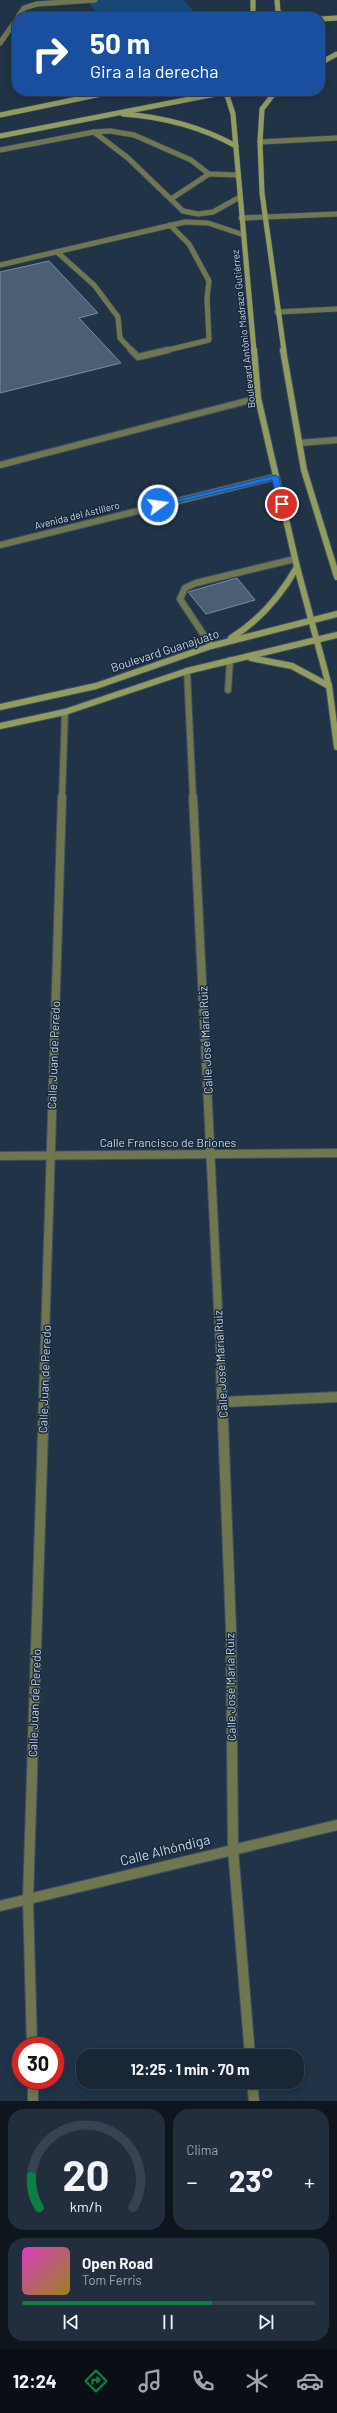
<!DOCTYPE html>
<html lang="es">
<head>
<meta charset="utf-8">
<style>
  :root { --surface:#192635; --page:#222e3d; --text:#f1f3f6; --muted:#9fa5ad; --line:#374350; --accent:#0b8043 }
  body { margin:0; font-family:Barlow,sans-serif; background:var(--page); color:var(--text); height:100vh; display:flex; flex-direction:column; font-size:15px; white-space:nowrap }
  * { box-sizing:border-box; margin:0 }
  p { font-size:13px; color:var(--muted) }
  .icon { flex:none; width:22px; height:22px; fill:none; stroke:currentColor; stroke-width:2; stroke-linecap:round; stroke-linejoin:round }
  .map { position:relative; height:2101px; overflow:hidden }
  .panel { display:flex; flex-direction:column; gap:8px; padding:8px; background:#0e151d; flex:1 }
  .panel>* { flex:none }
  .guide { position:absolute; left:12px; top:12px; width:313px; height:84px; border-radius:16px; box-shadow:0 2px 10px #0003,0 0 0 1px var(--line); background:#1a4fa0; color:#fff; overflow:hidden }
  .speed { position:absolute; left:12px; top:2037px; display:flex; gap:8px; font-size:20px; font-weight:700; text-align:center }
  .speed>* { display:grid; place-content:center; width:52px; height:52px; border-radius:50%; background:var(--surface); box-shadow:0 2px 10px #0003,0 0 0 1px var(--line); line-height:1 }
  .speed .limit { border:6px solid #d22; background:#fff; color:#111 }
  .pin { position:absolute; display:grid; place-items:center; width:34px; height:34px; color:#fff; margin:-17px; border:2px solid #fff; border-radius:50%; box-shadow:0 1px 4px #0007 }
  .me { position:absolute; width:44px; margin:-22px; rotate:76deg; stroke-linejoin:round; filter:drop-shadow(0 0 3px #0008) }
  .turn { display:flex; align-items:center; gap:14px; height:84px; padding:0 12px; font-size:18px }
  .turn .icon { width:52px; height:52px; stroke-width:2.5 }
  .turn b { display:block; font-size:28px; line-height:34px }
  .big { font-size:30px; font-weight:700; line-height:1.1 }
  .panel .tile { flex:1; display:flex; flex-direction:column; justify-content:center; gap:6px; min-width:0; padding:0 14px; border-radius:16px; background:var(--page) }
  .panel .dial { align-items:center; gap:0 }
  .dial svg { height:104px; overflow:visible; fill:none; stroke:var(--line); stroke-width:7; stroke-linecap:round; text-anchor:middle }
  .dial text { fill:var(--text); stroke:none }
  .song { display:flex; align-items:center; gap:12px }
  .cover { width:48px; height:48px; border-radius:6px; background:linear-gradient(135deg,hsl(310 70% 55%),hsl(50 70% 35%)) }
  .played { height:4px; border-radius:2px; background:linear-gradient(90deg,var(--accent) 65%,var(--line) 65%) }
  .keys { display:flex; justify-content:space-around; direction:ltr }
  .heat { display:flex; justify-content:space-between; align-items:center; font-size:22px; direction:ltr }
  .panel .tiles { flex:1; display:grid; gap:8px; grid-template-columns:1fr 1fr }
  .tile:last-child { grid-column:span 2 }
  .trip { position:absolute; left:76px; top:2049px; width:228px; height:40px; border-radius:16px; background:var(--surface); box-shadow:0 2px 10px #0003,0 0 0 1px var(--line); font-weight:700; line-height:40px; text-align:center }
  .dock { display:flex; height:64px; justify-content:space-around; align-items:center; background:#0a0f15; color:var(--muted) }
  .dock .icon { width:28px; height:28px }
  .dock .active { color:var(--accent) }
  .dock b { font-size:18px; color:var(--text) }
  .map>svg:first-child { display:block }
  .green { fill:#174877 }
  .building { fill:#4a5e74; stroke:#788da5 }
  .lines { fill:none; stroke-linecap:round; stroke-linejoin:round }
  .lane-far2-casing { stroke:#3f5063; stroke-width:6 }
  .lane-far1-casing { stroke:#3f5063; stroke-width:8 }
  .lane-casing { stroke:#3f5063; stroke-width:12 }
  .street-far3-casing { stroke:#3f5063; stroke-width:6 }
  .street-far2-casing { stroke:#3f5063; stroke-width:8 }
  .street-far1-casing { stroke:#3f5063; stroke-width:10 }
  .street-casing { stroke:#3f5063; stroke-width:12 }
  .secondary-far1-casing { stroke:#3f5063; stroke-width:6 }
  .secondary-casing { stroke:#3f5063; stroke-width:8 }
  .lane-far2 { stroke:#6f7650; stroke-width:5 }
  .lane-far1 { stroke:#6f7650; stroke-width:6 }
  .lane { stroke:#6f7650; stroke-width:10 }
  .street-far3 { stroke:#6f7650; stroke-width:5 }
  .street-far2 { stroke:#6f7650; stroke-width:6 }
  .street-far1 { stroke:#6f7650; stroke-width:8 }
  .street { stroke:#6f7650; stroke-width:10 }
  .secondary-far1 { stroke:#929c5e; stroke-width:5 }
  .secondary { stroke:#929c5e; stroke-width:6 }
  .route { fill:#1a73e8; stroke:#114b97 }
  .labels { text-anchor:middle; stroke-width:3; stroke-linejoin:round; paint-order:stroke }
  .far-street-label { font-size:10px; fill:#c8d3e0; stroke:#17293c }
  .street-label { font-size:12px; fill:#c8d3e0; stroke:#17293c }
  .near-street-label { font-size:14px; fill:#c8d3e0; stroke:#17293c }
</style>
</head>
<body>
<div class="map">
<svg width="337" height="2101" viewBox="0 0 337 2101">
  <rect width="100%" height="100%" fill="#213347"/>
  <!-- green -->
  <path class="green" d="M87 0H184L198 17H99Z"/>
  <!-- building -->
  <g class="building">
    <path d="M49 261 98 313 79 318 121 363 0 393V272Z"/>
    <path d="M237 578 255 600 206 614 188 592Z"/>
  </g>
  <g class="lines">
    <defs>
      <g id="lane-far2">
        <path d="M18 17 24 8 37 4 95 0"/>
        <path d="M0 43 17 19"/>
        <path d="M94 132 110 131 134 135 191 160 209 174 238 175"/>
        <path d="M0 150 94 132 128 158 183 211 198 214 213 212 240 197"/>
        <path d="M171 199 209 174"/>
        <path d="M57 252 94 285 118 317 120 338 132 351"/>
        <path d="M0 265 185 222 208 223 244 235"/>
        <path d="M164 351 209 340 207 298 209 281 189 244 170 225"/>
      </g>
      <g id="lane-far1">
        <path d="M131 350 138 357 168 350"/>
        <path d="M0 465 258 398"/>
        <path d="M211 646 180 599 185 588 196 583 295 559"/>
        <path d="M228 690 230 660"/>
      </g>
      <path id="lane" d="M223 1402 337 1397"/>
      <g id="street-far3">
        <path d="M260 142 337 138"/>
        <path d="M241 218 337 214"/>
        <path d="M277 312 337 309"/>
      </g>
      <g id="street-far2">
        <path d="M299 443 337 440"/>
        <path d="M0 545 275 477"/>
        <path d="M187 671 193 798"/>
        <path d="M62 798 65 712"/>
      </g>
      <g id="street-far1">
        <path d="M193 797 221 1370"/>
        <path d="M0 1156 337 1153"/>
        <path d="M44 1370 62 797"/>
      </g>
      <g id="street">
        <path d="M221 1369 231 1629 233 1849 250 2056"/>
        <path d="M0 1906 337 1825"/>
        <path d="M32 2046 28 1899 45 1369"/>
        <path d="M33 2080V2101"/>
        <path d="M252 2082 254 2101"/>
      </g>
      <g id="secondary-far1">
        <path d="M253 0V17"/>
        <path d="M277 0 278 11 283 17"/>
        <path d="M320 19 337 18"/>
        <path d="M320 63 337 54"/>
        <path d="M276 91 262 109 260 142 262 193 284 351"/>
        <path d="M226 92 233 114 254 351"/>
        <path d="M123 114C164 117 200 126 236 146"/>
        <path d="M0 115 116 91"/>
        <path d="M0 136 226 92 259 91"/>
      </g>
      <g id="secondary">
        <path d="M254 350 258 398 297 567 329 686 337 747"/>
        <path d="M283 350 304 470 337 577"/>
        <path d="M231 638C260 620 280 597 297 567"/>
        <path d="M251 658 292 666 329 686"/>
        <path d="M0 707 96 686 211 646 337 614"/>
        <path d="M0 726 65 712 187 671 337 635"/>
      </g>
    </defs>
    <!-- lane-far2 casing -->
    <use href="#lane-far2" class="lane-far2-casing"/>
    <!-- lane-far1 casing -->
    <use href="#lane-far1" class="lane-far1-casing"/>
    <!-- lane casing -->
    <use href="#lane" class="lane-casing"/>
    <!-- street-far3 casing -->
    <use href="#street-far3" class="street-far3-casing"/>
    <!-- street-far2 casing -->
    <use href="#street-far2" class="street-far2-casing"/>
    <!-- street-far1 casing -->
    <use href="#street-far1" class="street-far1-casing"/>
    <!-- street casing -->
    <use href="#street" class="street-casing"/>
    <!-- secondary-far1 casing -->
    <use href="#secondary-far1" class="secondary-far1-casing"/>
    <!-- secondary casing -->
    <use href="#secondary" class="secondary-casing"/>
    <!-- lane-far2 -->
    <use href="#lane-far2" class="lane-far2"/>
    <!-- lane-far1 -->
    <use href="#lane-far1" class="lane-far1"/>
    <!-- lane -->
    <use href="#lane" class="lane"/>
    <!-- street-far3 -->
    <use href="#street-far3" class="street-far3"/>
    <!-- street-far2 -->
    <use href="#street-far2" class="street-far2"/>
    <!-- street-far1 -->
    <use href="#street-far1" class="street-far1"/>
    <!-- street -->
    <use href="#street" class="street"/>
    <!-- secondary-far1 -->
    <use href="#secondary-far1" class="secondary-far1"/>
    <!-- secondary -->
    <use href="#secondary" class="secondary"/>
  </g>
  <!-- route -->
  <path class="route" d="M275 475 279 477 284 506 278 504 272 480 158 507 155 505Z"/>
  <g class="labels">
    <!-- far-street labels -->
    <g class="far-street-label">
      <text transform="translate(243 329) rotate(-96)" y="4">Boulevard Antônio Madrazo Gutiérrez</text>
      <text transform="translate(77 515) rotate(-14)" y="4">Avenida del Astillero</text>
    </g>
    <!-- street labels -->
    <g class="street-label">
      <text transform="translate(165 651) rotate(-18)" y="4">Boulevard Guanajuato</text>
      <text transform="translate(206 1040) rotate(-93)" y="4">Calle José María Ruiz</text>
      <text transform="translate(54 1055) rotate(-88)" y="4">Calle Juan de Peredo</text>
      <text x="168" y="1147">Calle Francisco de Briones</text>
      <text transform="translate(221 1364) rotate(-93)" y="4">Calle José María Ruiz</text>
      <text transform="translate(45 1379) rotate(-88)" y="4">Calle Juan de Peredo</text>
      <text transform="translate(231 1687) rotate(-91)" y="4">Calle José María Ruiz</text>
      <text transform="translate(35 1703) rotate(-88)" y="4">Calle Juan de Peredo</text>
    </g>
    <!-- near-street labels -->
    <g class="near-street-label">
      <text transform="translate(165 1850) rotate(-14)" y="5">Calle Alhóndiga</text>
    </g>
  </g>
</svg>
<div class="speed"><div class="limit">30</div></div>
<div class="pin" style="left:282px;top:504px;background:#d93025"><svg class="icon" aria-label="arrive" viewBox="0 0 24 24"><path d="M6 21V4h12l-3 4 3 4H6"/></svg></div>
<svg class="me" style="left:158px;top:505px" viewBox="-20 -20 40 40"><circle r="17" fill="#1a73e8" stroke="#fff" stroke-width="3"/><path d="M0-11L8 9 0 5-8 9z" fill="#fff"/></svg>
<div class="trip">12:25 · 1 min · 70 m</div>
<div class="guide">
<div class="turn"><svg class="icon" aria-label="right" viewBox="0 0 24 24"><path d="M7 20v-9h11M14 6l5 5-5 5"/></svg><div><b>50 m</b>Gira a la derecha</div></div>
</div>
</div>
<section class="panel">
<div class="tiles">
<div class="tile dial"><svg viewBox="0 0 100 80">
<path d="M14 69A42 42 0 1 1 86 69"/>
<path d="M14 69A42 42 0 0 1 8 45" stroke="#0b8043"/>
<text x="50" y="56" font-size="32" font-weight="700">20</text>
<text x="50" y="72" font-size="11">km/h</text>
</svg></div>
<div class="tile"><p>Clima</p>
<div class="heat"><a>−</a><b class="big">23°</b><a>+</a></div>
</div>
<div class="tile">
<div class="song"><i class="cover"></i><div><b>Open Road</b><p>Tom Ferris</p></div></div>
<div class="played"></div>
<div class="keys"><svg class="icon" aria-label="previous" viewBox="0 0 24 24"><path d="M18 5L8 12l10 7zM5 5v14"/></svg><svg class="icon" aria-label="pause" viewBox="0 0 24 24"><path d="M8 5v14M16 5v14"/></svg><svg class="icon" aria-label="next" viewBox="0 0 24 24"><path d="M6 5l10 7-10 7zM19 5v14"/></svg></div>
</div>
</div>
</section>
<nav class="dock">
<b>12:24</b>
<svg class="icon active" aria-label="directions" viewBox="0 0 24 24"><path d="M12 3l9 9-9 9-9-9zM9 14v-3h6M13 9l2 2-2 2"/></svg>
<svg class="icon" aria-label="music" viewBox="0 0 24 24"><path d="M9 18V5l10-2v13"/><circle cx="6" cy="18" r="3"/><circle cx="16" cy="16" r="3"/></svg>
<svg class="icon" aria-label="phone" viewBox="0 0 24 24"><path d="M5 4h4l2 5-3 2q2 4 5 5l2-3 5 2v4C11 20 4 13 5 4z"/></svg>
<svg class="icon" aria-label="climate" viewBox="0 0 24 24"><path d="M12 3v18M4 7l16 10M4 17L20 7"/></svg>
<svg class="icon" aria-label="car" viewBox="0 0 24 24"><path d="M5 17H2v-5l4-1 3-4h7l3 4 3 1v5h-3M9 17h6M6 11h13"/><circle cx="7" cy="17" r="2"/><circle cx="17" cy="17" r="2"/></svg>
</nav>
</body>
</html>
